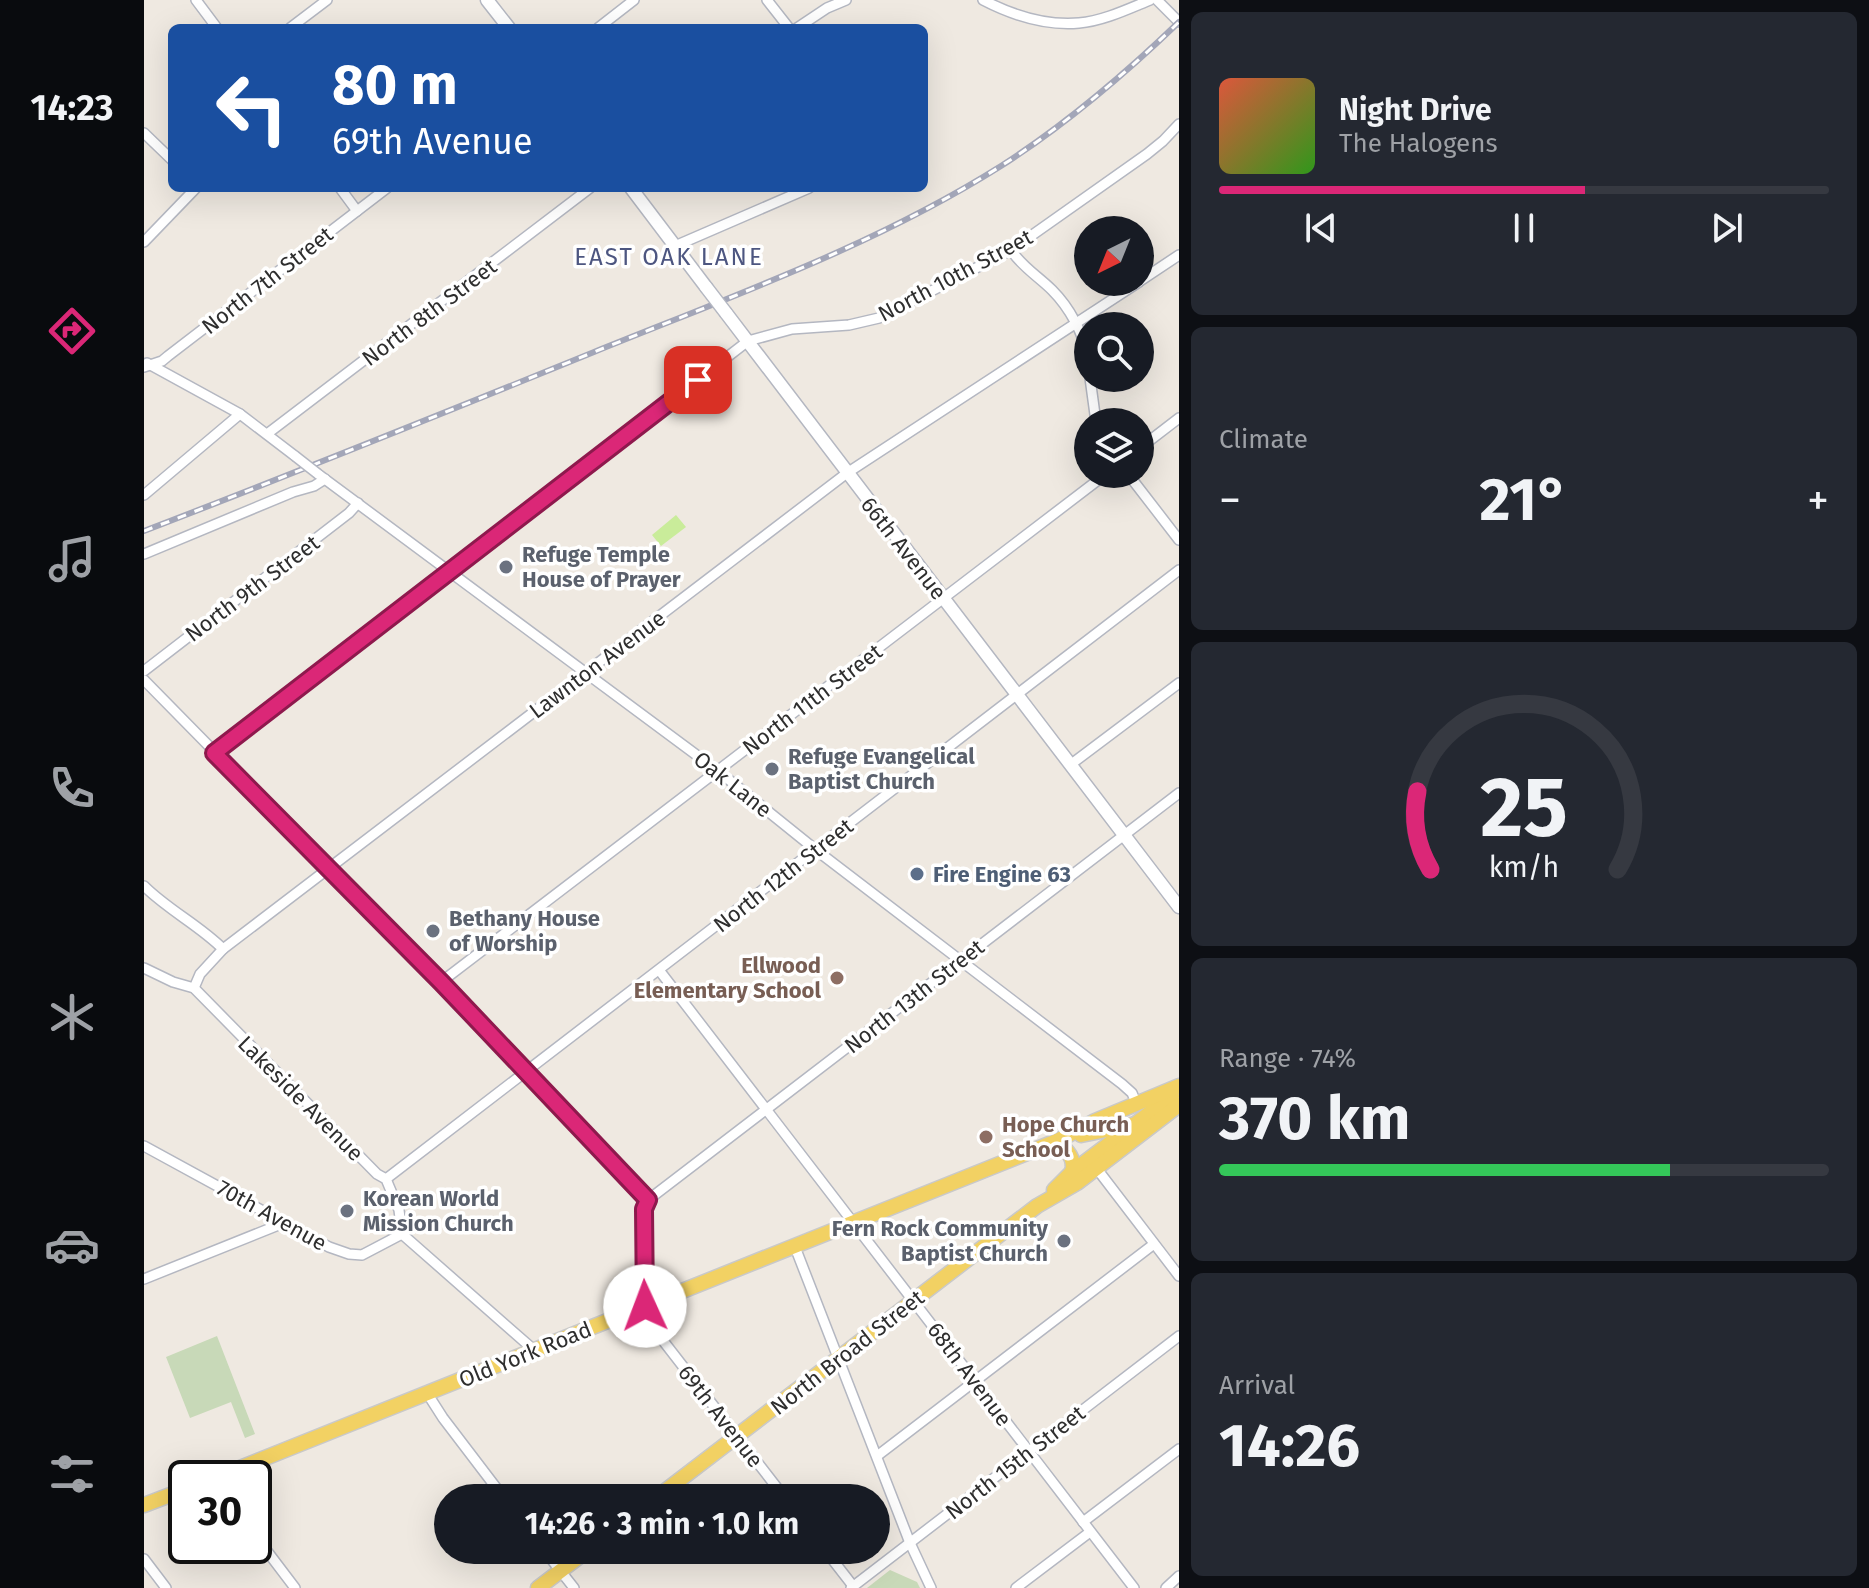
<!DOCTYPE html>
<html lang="en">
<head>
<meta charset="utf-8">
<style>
  :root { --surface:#171b24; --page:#242831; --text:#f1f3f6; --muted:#9ea1a6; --line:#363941; --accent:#db2777 }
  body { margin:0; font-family:"Fira Sans",sans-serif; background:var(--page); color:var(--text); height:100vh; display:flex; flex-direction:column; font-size:30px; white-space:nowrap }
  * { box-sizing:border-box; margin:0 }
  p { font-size:26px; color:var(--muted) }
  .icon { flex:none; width:44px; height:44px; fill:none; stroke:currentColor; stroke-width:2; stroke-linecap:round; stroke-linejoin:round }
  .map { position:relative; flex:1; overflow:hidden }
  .sheet { display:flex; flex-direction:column; gap:12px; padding:12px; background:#0d0f14; width:690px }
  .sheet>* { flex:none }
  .hud { position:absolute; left:24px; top:24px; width:760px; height:168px; border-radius:12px; box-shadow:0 8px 32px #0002; background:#1a4fa0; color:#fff; overflow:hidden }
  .needle { width:52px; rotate:223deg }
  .tools { position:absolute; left:930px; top:216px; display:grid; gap:16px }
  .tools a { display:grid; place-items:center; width:80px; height:80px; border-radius:50%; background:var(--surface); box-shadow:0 8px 32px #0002; font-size:40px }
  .speed { position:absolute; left:24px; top:1460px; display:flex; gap:16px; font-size:40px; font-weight:700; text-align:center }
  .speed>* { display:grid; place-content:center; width:104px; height:104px; border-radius:50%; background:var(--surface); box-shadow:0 8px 32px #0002; line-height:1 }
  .speed .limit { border:4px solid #111; border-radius:12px; background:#fff; color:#111 }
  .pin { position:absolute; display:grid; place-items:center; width:68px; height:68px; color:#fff; margin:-34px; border-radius:16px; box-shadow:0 4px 12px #0006 }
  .me { position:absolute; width:88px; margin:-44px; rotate:358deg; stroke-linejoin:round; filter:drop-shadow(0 0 6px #0008) }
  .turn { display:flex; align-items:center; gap:28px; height:168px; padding:0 32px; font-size:36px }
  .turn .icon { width:104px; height:104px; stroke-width:2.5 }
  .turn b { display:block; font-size:56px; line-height:68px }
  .big { font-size:60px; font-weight:700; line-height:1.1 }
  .sheet .card { flex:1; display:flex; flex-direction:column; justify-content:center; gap:12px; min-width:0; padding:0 28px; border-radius:12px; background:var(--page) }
  .sheet .dial { align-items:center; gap:0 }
  .dial svg { height:208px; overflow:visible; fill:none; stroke:var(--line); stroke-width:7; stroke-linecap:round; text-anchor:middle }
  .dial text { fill:var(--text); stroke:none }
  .song { display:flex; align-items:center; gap:24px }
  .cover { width:96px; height:96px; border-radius:12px; background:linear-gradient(135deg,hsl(10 70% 55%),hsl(110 70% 35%)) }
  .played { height:8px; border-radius:4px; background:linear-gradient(90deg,var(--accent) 60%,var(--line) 60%) }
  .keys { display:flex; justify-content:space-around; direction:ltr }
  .heat { display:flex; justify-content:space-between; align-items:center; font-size:44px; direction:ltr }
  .charge { height:12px; border-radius:6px; background:linear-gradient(90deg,#34c759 74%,var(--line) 0) }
  .trip { position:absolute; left:290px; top:1484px; width:456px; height:80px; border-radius:40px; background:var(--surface); box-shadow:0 8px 32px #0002; font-weight:700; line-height:80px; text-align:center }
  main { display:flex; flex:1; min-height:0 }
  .dock { display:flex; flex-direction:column; width:144px; justify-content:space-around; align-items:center; background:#090b0e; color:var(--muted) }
  .dock .icon { width:56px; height:56px }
  .dock .selected { color:var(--accent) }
  .dock b { font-size:36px; color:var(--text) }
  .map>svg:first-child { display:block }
  .cemetery { fill:#c8d9b8 }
  .pitch { fill:#c9ec9a }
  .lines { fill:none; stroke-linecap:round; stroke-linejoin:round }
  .street-casing { stroke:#b4b7c1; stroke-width:12 }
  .secondary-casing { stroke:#b4b7c1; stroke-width:15 }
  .primary-casing { stroke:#c9c9c9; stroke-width:17 }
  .street { stroke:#fff; stroke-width:9 }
  .secondary { stroke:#fff; stroke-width:12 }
  .primary { stroke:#f2d163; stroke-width:14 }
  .rail-casing { stroke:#a3a6b8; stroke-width:6 }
  .rail { stroke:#fff; stroke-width:3; stroke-dasharray:9; stroke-linecap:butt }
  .street-bridge-casing { stroke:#b4b7c1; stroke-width:12; stroke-linecap:butt }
  .secondary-bridge-casing { stroke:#b4b7c1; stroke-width:15; stroke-linecap:butt }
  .street-bridge { stroke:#fff; stroke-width:9 }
  .secondary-bridge { stroke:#fff; stroke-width:12 }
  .route-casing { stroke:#8e194d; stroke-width:20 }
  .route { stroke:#db2777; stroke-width:14 }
  .worship-dot { fill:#6b7280; stroke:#fff; stroke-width:3 }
  .service-dot { fill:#5c6f8a; stroke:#fff; stroke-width:3 }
  .education-dot { fill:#8d6e63; stroke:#fff; stroke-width:3 }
  .labels { text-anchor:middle; stroke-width:7; stroke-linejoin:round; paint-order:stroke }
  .street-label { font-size:22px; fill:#2e2e2e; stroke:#fff }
  .worship-label { font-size:22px; font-weight:bold; fill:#5b616d; stroke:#fff; text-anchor:start }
  .service-label { font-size:22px; font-weight:bold; fill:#4e5e75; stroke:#fff; text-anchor:start }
  .education-label { font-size:22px; font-weight:bold; fill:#785e54; stroke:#fff; text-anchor:end }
  .neighbourhood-label { font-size:24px; letter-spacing:2px; fill:#4d5680; stroke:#fff }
</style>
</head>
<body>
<main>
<nav class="dock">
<b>14:23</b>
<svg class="icon selected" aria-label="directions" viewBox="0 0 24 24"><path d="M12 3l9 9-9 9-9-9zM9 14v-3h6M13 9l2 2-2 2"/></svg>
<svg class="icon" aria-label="music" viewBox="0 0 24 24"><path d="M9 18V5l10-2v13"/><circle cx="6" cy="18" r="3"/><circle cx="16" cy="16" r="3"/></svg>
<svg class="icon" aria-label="phone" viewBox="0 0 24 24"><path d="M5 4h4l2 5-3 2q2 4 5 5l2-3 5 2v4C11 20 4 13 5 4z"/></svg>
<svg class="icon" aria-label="climate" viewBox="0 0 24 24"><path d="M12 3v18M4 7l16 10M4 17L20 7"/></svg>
<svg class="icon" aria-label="car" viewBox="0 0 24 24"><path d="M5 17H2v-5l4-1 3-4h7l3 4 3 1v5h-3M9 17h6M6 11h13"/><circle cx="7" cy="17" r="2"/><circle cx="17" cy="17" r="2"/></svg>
<svg class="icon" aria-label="filters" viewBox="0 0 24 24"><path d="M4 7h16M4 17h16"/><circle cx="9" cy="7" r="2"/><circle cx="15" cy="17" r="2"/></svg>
</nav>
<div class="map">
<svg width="1035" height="1588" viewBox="0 0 1035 1588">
  <rect width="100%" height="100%" fill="#efe9e1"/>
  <!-- cemetery -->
  <g class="cemetery">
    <path d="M73 1336 111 1434 101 1438 87 1402 46 1418 22 1357Z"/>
    <path d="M746 1570 773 1582 776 1588H723Z"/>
  </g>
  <!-- pitch -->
  <path class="pitch" d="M532 515 542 527 517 546 508 535Z"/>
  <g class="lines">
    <defs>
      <g id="street">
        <path d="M52 0 73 28"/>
        <path d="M623 0 645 28"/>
        <path d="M839 0C868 15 901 26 935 23 959 21 984 9 1006 0"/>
        <path d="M1013 0 1035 22"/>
        <path d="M146 28 183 0"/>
        <path d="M454 28 490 0"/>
        <path d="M653 28 683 8 702 0"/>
        <path d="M0 133 28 160"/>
        <path d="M196 188 213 211"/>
        <path d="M0 242 52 188"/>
        <path d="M531 246 665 188"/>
        <path d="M867 250C878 267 894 276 908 290 926 308 939 333 944 357"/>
        <path d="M996 281 1035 255"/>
        <path d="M3 363 96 414 151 456"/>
        <path d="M0 367 18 361 24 356 243 188"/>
        <path d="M946 378 952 422"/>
        <path d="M123 434 446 188"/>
        <path d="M996 448 1035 418"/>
        <path d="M174 474 574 771 672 850 978 1084 988 1093 993 1105"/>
        <path d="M984 474 1035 540"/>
        <path d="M0 495 96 414"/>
        <path d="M0 554 149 492 170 486 181 479"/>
        <path d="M0 671 205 513 214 503"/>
        <path d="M0 680 297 982 504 1200 500 1209V1294L503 1320 641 1498"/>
        <path d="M70 753 604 341 648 329 705 325 735 318 867 250 1003 154 1019 141 1035 124"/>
        <path d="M926 765 1035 683"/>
        <path d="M0 886C24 910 55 925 79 949"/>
        <path d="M0 968 29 982 50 988 233 1174 242 1179 255 1210 258 1234 390 1350"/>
        <path d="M515 970 990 1588"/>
        <path d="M297 982 962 474"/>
        <path d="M50 988 56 974 79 949 703 473 995 282"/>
        <path d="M0 1146 185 1247 205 1254 218 1255 258 1234"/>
        <path d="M950 1165 1035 1276"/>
        <path d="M242 1179 1035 570"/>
        <path d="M504 1200 1035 793"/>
        <path d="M651 1247 766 1543 787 1588"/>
        <path d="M0 1279 142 1222"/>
        <path d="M283 1393 299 1418 360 1498"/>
        <path d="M733 1456 1010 1244"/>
        <path d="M939 1522 1035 1449"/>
        <path d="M110 1534 151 1588"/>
        <path d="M400 1550 430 1588"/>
        <path d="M681 1550 709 1586"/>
        <path d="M0 1559 22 1588"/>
        <path d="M707 1588 1035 1336"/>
        <path d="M872 1588 946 1532"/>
        <path d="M1022 1588 1035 1576"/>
      </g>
      <g id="secondary">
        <path d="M343 0 365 28"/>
        <path d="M487 188 562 287"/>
        <path d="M582 313 1035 907"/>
      </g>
      <g id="primary">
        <path d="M937 1135 987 1125"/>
        <path d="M913 1141C923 1150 932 1159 928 1172"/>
        <path d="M910 1190 928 1172 1028 1096"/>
        <path d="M71 1478 913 1141 951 1121 1035 1086"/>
        <path d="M512 1498 893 1206 933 1183 1035 1105"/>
        <path d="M0 1505 42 1489"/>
        <path d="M394 1588 444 1550"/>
      </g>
    </defs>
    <!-- street casing -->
    <use href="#street" class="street-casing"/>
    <!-- secondary casing -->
    <use href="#secondary" class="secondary-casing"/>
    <!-- primary casing -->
    <use href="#primary" class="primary-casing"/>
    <!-- street -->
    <use href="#street" class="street"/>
    <!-- secondary -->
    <use href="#secondary" class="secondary"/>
    <!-- primary -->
    <use href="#primary" class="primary"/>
    <defs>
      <path id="rail" d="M0 531C151 473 300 413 450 352 588 296 730 246 857 166 921 125 980 75 1035 22"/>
    </defs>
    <!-- rail casing -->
    <use href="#rail" class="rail-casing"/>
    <!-- rail -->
    <use href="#rail" class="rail"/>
    <defs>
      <path id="street-bridge" d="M151 456 174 474"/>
      <path id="secondary-bridge" d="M562 287 582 313"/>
    </defs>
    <!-- street-bridge casing -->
    <use href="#street-bridge" class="street-bridge-casing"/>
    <!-- secondary-bridge casing -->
    <use href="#secondary-bridge" class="secondary-bridge-casing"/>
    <!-- street-bridge -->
    <use href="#street-bridge" class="street-bridge"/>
    <!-- secondary-bridge -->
    <use href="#secondary-bridge" class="secondary-bridge"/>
  </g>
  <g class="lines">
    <defs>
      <path id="route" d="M501 1306 500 1209 504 1200 297 982 70 753 554 380"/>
    </defs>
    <!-- route casing -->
    <use href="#route" class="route-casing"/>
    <!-- route -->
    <use href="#route" class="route"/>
  </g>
  <!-- markers -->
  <g class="worship-dot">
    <circle cx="362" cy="567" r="8"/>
    <circle cx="628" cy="769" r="8"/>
    <circle cx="289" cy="931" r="8"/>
    <circle cx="203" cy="1211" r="8"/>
    <circle cx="920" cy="1241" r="8"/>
  </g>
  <circle class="service-dot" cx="773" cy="874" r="8"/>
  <g class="education-dot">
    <circle cx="693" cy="978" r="8"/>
    <circle cx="842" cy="1137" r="8"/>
  </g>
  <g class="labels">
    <!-- street labels -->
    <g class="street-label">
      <text transform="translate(811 275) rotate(-28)" y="8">North 10th Street</text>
      <text transform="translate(123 280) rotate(-38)" y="8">North 7th Street</text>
      <text transform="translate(285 312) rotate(-37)" y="8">North 8th Street</text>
      <text transform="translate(760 548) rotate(52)" y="8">66th Avenue</text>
      <text transform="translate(108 588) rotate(-37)" y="8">North 9th Street</text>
      <text transform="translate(453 664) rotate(-37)" y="8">Lawnton Avenue</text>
      <text transform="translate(668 699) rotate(-37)" y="8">North 11th Street</text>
      <text transform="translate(589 784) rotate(38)" y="8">Oak Lane</text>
      <text transform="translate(639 875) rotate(-38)" y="8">North 12th Street</text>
      <text transform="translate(770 996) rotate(-38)" y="8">North 13th Street</text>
      <text transform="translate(157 1098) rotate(45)" y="8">Lakeside Avenue</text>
      <text transform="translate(128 1215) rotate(29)" y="8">70th Avenue</text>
      <text transform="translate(703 1352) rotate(-38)" y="8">North Broad Street</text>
      <text transform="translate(381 1354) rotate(-22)" y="8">Old York Road</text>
      <text transform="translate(826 1374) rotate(53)" y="8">68th Avenue</text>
      <text transform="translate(577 1416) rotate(52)" y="8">69th Avenue</text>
      <text transform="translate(871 1462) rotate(-38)" y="8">North 15th Street</text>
    </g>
    <!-- worship labels -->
    <g class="worship-label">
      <text x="378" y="562">Refuge Temple<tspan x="378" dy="25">House of Prayer</tspan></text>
      <text x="644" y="764">Refuge Evangelical<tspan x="644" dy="25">Baptist Church</tspan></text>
      <text x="305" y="926">Bethany House<tspan x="305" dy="25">of Worship</tspan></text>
      <text x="219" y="1206">Korean World<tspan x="219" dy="25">Mission Church</tspan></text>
      <text x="904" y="1236" text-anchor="end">Fern Rock Community<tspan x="904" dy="25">Baptist Church</tspan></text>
    </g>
    <!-- service labels -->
    <g class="service-label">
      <text x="789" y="882">Fire Engine 63</text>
    </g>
    <!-- education labels -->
    <g class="education-label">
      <text x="677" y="973">Ellwood<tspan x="677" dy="25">Elementary School</tspan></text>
      <text x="858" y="1132" text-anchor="start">Hope Church<tspan x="858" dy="25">School</tspan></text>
    </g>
    <!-- neighbourhood labels -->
    <g class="neighbourhood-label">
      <text x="525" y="265">EAST OAK LANE</text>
    </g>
  </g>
</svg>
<div class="tools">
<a><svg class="needle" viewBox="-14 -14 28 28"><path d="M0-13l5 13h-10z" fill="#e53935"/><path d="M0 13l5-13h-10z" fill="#9ea1a6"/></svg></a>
<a><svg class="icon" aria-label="search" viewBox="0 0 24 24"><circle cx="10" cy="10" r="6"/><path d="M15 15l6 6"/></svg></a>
<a><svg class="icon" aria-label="layers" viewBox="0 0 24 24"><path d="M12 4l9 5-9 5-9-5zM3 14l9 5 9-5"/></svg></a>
</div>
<div class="speed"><div class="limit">30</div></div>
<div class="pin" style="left:554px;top:380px;background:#d93025"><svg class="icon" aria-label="arrive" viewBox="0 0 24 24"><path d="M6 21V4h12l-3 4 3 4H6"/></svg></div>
<svg class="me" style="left:501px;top:1306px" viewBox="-20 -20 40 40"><circle r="19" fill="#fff"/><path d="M0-13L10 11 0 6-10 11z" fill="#db2777"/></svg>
<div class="trip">14:26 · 3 min · 1.0 km</div>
<div class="hud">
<div class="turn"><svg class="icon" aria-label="left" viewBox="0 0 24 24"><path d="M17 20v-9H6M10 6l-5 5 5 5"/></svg><div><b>80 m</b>69th Avenue</div></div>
</div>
</div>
<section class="sheet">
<div class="card">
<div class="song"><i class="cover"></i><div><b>Night Drive</b><p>The Halogens</p></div></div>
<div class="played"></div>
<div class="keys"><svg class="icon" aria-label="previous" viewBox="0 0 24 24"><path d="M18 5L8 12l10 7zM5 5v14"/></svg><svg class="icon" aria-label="pause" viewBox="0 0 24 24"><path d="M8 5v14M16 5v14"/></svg><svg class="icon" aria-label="next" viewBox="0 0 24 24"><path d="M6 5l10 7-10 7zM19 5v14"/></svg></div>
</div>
<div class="card"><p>Climate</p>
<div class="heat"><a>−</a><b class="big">21°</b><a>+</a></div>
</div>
<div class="card dial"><svg viewBox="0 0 100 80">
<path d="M14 69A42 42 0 1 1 86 69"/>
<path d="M14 69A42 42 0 0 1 9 39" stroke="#db2777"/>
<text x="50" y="56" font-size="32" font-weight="700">25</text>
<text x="50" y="72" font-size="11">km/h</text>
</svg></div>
<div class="card"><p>Range · 74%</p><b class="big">370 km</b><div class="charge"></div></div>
<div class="card"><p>Arrival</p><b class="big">14:26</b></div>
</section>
</main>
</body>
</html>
